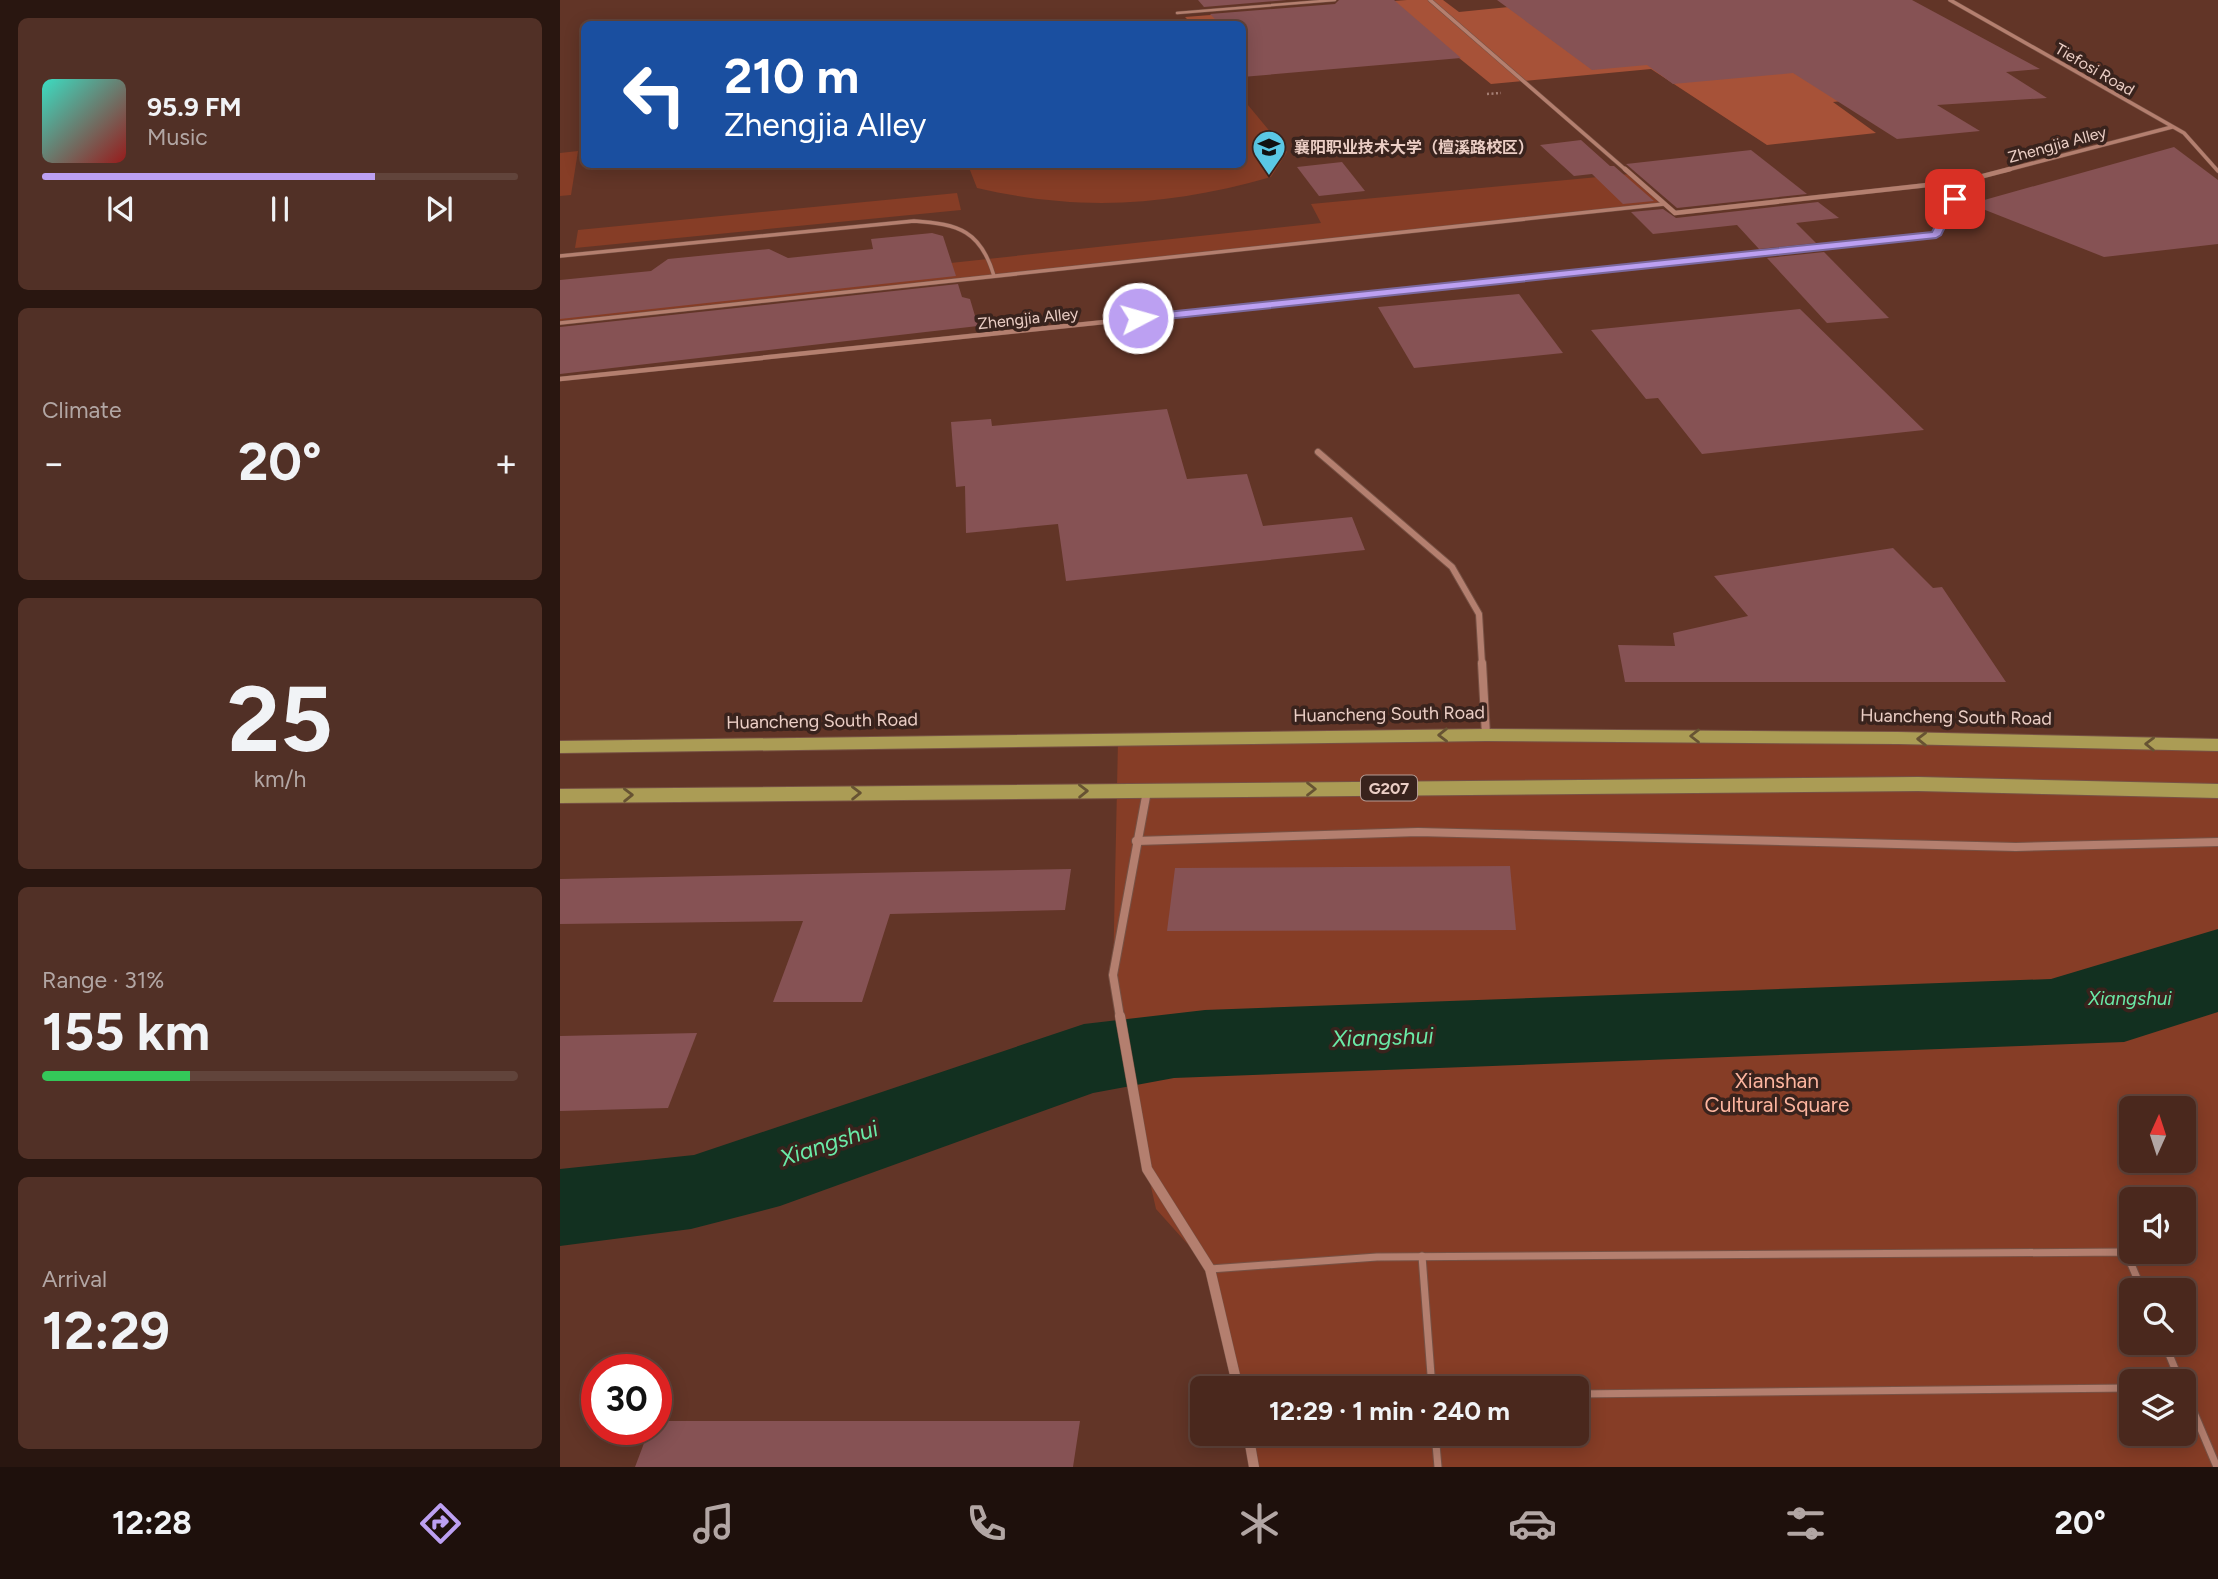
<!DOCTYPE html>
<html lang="en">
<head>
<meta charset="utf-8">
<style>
  :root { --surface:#4a281d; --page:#513026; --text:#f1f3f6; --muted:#b2a6a4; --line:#61443b; --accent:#bca0f2 }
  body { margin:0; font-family:Figtree,"Noto Sans SC",sans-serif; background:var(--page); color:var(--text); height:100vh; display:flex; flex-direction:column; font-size:26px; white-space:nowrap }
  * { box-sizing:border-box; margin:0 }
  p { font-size:23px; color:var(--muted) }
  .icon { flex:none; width:38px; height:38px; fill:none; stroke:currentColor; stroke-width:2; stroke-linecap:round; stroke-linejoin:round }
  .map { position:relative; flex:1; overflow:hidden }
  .drawer { display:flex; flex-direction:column; gap:18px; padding:18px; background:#291610; width:560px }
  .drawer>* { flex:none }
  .banner { position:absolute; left:21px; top:21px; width:665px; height:147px; border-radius:10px; box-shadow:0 4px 18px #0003,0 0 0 2px var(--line); background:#1a4fa0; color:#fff; overflow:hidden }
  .needle { width:46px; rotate:3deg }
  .controls { position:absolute; left:1559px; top:1096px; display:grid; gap:14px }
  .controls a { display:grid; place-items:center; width:77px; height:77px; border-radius:10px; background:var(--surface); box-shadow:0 4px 18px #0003,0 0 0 2px var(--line); font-size:35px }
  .speed { position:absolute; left:21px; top:1354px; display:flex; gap:14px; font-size:35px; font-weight:700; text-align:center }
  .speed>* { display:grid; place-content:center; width:91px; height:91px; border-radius:50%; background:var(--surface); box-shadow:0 4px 18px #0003,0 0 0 2px var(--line); line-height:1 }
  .speed .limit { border:10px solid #d22; background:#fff; color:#111 }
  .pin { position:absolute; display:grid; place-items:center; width:60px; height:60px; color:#fff; margin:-30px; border-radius:14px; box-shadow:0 4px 10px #0006 }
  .me { position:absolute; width:77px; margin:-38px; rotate:84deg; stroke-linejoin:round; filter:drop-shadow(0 0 5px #0008) }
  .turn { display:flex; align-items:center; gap:24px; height:147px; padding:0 28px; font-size:32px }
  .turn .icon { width:91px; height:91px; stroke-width:2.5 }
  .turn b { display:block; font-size:49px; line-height:60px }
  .big { font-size:52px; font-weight:700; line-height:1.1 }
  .drawer .tile { flex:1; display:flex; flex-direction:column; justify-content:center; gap:10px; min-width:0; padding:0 24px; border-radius:10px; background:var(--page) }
  .drawer .dial { align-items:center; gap:0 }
  .dial b { font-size:91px; line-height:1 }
  .song { display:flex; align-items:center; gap:21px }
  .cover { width:84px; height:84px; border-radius:10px; background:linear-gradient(135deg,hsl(170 70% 55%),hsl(0 70% 35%)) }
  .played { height:7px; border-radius:4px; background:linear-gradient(90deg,var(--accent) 70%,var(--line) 70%) }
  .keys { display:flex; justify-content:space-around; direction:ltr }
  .heat { display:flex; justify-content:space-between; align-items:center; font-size:38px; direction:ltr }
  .charge { height:10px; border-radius:5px; background:linear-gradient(90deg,#34c759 31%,var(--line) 0) }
  .trip { position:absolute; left:630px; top:1376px; width:399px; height:70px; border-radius:10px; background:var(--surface); box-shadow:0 4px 18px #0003,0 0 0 2px var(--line); font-weight:700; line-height:70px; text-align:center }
  .tabs { display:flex; height:112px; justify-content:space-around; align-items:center; background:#1e100c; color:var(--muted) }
  .tabs .icon { width:49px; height:49px }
  .tabs .selected { color:var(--accent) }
  .tabs b { font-size:32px; color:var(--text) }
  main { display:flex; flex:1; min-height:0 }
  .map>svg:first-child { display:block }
  .green { fill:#863d26; fill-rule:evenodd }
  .forest { fill:#a75238 }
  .water { fill:#123020 }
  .building { fill:#865254 }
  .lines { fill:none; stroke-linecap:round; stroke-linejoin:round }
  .lane-far2-casing { stroke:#775144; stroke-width:3.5 }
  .lane-far1-casing { stroke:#775144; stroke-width:4.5 }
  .lane-casing { stroke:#775144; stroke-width:9 }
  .street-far4-casing { stroke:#775144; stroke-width:4.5 }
  .street-far3-casing { stroke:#775144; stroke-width:5 }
  .street-far2-casing { stroke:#775144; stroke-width:8 }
  .street-far1-casing { stroke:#775144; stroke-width:10 }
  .street-casing { stroke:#775144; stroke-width:11 }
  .highway-casing { stroke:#775144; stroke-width:2 }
  .path { stroke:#a57f74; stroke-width:2.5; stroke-dasharray:2 2.5; stroke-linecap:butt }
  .lane-far2 { stroke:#b47f6f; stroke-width:2.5 }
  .lane-far1 { stroke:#b47f6f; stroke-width:3.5 }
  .lane { stroke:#b47f6f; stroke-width:7 }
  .street-far4 { stroke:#b47f6f; stroke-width:3.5 }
  .street-far3 { stroke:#b47f6f; stroke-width:4.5 }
  .street-far2 { stroke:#b47f6f; stroke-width:6 }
  .street-far1 { stroke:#b47f6f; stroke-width:8 }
  .street { stroke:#b47f6f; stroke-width:10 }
  .highway { fill:#ab9c55; fill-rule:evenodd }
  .oneway { stroke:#675333 }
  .route { fill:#bca0f2; stroke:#7a689d; stroke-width:2 }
  .labels { text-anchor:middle; stroke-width:7; stroke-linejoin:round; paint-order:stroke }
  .far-street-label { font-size:16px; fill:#ebcec5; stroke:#39231d }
  .far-poi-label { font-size:16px; font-weight:bold; fill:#ebcec5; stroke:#39231d; text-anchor:start }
  .shield { fill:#39231d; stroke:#b69b93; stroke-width:2 }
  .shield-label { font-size:16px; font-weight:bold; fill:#ebcec5 }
  .street-label { font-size:18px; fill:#ebcec5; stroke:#39231d }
  .water-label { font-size:19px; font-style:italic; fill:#6aeaa7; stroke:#39231d }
  .near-park-label { font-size:21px; fill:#fdb59f; stroke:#39231d }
  .near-water-label { font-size:23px; font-style:italic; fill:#6aeaa7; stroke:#39231d }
</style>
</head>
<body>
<main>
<section class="drawer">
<div class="tile">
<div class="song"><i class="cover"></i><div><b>95.9 FM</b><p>Music</p></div></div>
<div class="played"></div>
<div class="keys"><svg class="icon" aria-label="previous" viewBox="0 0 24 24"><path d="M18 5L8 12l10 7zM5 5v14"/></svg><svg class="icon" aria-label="pause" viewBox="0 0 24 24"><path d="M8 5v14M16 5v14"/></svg><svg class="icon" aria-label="next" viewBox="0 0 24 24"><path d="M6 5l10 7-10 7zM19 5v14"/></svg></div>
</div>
<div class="tile"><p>Climate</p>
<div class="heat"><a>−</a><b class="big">20°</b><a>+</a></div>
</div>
<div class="tile dial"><b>25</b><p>km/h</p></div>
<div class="tile"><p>Range · 31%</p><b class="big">155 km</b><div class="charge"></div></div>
<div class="tile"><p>Arrival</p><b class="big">12:29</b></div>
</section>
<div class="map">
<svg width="1658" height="1467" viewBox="0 0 1658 1467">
  <rect width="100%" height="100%" fill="#623527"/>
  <!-- green -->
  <g class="green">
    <path d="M683 99 727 152 711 177C609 206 520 212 417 188L408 165 682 164Z"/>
    <path d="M18 151 11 195 0 196V153Z"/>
    <path d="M1070 174 1104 204 0 323V305L761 223 751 204Z"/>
    <path d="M397 193 401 210 15 248 18 230Z"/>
    <path d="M926 735 1658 745V1467H694L688 1433H1017V1388H678L650 1269 596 1209 587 1169 553 975 558 741ZM1572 1108H1624V1160H1572ZM1572 1199H1624V1251H1572ZM1572 1290H1624V1342H1572ZM1572 1381H1624V1433H1572Z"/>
  </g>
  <!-- forest -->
  <path class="forest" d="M847 0H883L899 12 1018 0 1348 94 1273 102 1316 133 1207 145 1091 69 931 84 872 36 682 24H632L625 17Z"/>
  <!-- water -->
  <path class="water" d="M1658 929V1012L1564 1042 614 1078 533 1093 220 1206 131 1229 0 1246V1169L134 1155 524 1024 645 1010 1491 979Z"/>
  <!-- building -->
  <g class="building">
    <path d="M638 0H727L644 7Z"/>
    <path d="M779 0H834L901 58 682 77V24H660L650 14 775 4Z"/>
    <path d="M937 0H1352L1480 69 1446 72 1487 98 1377 105 1420 131 1337 139 1233 73 1113 84 1087 65 1032 70Z"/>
    <path d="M1021 140 1050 166H1054L1094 201 1063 204 1032 174 1014 176 980 145Z"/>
    <path d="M1614 147 1658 180V244L1544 257 1410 204Z"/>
    <path d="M1191 150 1247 194 1117 208 1066 164Z"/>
    <path d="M782 162 805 191 759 196 737 167Z"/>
    <path d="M1258 202 1279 218 1236 223 1256 243 1199 249 1177 225 1093 234 1071 212 1103 209 1116 218Z"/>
    <path d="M372 233 383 236 396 276 0 319V280L91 271 108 259 209 249 228 258 313 249 311 239Z"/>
    <path d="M1264 252 1329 318 1267 323 1207 258Z"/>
    <path d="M398 284 402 297 410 299 418 326 0 374V327Z"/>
    <path d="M959 294 1003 353 854 368 818 307Z"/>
    <path d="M1240 309 1364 430 1142 454 1098 398 1086 399 1031 330Z"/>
    <path d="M607 409 627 479 687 474 703 526 792 517 805 550 506 581 498 524 406 533 405 486 396 487 391 422 431 419 432 426Z"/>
    <path d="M1333 548 1373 588 1382 587 1446 682H1065L1058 645 1115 646 1113 633 1188 616 1154 576Z"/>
    <path d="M950 866 956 930 607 931 615 868Z"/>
    <path d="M511 869 505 910 330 914 302 1002H213L243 921 0 924V879Z"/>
    <path d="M137 1033 108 1108 0 1111V1036Z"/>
    <path d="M96 1421H520L513 1467H75L89 1430H96Z"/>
  </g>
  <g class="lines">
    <defs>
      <path id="lane-far2" d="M617 13 775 0"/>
      <g id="lane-far1">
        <path d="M0 256 354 221C399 224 421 231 434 276"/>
        <path d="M0 323 1104 204"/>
      </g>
      <g id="lane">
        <path d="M862 1256 872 1388"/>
        <path d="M650 1269 817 1257 1566 1252 1582 1290"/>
        <path d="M1604 1342 1620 1381"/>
        <path d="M1624 1389 1657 1467"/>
        <path d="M1017 1394 1572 1388"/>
        <path d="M875 1433 878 1467"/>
      </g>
      <g id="street-far4">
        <path d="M870 0 1067 171"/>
        <path d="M1390 0 1624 133 1658 171"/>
        <path d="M1443 171 1612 127"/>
      </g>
      <g id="street-far3">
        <path d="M1065 169 1115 213 1404 181"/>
        <path d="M0 379 1376 235 1404 181 1450 169"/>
      </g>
      <path id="street-far2" d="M758 452 892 567 919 614 922 664"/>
      <g id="street-far1">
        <path d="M922 663 926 735"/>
        <path d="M576 841 858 832 1456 847 1658 842"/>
        <path d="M560 1017 553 975 587 791"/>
      </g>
      <g id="street">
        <path d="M560 1016 587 1169 650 1269 678 1388"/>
        <path d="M688 1433 694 1467"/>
      </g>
      <g id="highway">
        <path d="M926 729 1338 732 1658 739V751L1338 744 926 741 0 753V741Z"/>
        <path d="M1358 777 1658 784V798L1358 791 0 803V789Z"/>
      </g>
    </defs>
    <!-- lane-far2 casing -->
    <use href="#lane-far2" class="lane-far2-casing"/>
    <!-- lane-far1 casing -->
    <use href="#lane-far1" class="lane-far1-casing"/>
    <!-- lane casing -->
    <use href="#lane" class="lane-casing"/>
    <!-- street-far4 casing -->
    <use href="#street-far4" class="street-far4-casing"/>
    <!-- street-far3 casing -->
    <use href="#street-far3" class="street-far3-casing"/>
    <!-- street-far2 casing -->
    <use href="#street-far2" class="street-far2-casing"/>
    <!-- street-far1 casing -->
    <use href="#street-far1" class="street-far1-casing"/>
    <!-- street casing -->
    <use href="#street" class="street-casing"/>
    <!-- highway casing -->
    <use href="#highway" class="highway-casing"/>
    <!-- path -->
    <path class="path" d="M927 94 941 93"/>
    <!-- lane-far2 -->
    <use href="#lane-far2" class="lane-far2"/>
    <!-- lane-far1 -->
    <use href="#lane-far1" class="lane-far1"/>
    <!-- lane -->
    <use href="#lane" class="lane"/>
    <!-- street-far4 -->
    <use href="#street-far4" class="street-far4"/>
    <!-- street-far3 -->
    <use href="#street-far3" class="street-far3"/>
    <!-- street-far2 -->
    <use href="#street-far2" class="street-far2"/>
    <!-- street-far1 -->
    <use href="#street-far1" class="street-far1"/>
    <!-- street -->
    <use href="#street" class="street"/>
    <!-- highway -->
    <use href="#highway" class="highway"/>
  </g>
  <!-- one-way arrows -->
  <defs><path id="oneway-chevron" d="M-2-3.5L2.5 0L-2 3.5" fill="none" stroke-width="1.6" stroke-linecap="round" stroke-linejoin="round" transform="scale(1.75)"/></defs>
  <g class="oneway">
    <use href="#oneway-chevron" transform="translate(883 735) rotate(179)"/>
    <use href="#oneway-chevron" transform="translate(1135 736) rotate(-180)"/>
    <use href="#oneway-chevron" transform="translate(1362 739) rotate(-179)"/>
    <use href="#oneway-chevron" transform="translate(1590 744) rotate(-179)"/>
    <use href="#oneway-chevron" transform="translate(751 789)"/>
    <use href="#oneway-chevron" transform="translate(523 791) rotate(-1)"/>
    <use href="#oneway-chevron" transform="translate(296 793) rotate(-1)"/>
    <use href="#oneway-chevron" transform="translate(68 795) rotate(-1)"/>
  </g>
  <!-- route -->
  <path class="route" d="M1395 196 1399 199 1381 235 1376 238 578 322 572 318 578 315 1372 232 1390 199Z"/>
  <!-- icons -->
  <defs>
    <symbol id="university-pin" viewBox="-11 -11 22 30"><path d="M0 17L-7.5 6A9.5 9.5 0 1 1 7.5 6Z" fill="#5ac8e5" stroke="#39231d"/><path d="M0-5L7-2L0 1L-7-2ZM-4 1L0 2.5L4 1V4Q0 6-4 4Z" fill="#111"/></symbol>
  </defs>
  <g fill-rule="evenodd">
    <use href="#university-pin" x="690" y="128" width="38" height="52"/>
  </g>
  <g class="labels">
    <!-- far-street labels -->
    <g class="far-street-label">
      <text transform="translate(1535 69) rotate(30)" y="6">Tiefosi Road</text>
      <text transform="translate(1497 144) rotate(-15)" y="6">Zhengjia Alley</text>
      <text transform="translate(468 318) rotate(-6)" y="6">Zhengjia Alley</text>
    </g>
    <!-- far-poi labels -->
    <g class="far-poi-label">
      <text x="734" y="153">襄阳职业技术大学（檀溪路校区）</text>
    </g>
    <!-- shield labels -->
    <rect class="shield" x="801" y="775.5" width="56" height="25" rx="5"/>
    <g class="shield-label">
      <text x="829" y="794">G207</text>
    </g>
    <!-- street labels -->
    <g class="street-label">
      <text transform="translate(829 714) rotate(-1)" y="6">Huancheng South Road</text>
      <text transform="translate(1396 717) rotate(1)" y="6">Huancheng South Road</text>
      <text transform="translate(262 721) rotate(-1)" y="6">Huancheng South Road</text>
    </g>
    <!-- water labels -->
    <g class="water-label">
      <text x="1570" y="1005">Xiangshui</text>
    </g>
    <!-- near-park labels -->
    <g class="near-park-label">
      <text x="1217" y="1088">Xianshan<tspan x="1217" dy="24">Cultural Square</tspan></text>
    </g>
    <!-- near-water labels -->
    <g class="near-water-label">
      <text transform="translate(823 1037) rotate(-2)" y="8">Xiangshui</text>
      <text transform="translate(269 1143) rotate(-18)" y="8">Xiangshui</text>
    </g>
  </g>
</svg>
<div class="controls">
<a><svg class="needle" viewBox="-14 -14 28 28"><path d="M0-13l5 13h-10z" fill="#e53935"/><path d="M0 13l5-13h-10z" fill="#b2a6a4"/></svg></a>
<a><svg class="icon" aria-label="sound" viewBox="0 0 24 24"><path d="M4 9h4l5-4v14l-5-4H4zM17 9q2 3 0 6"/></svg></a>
<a><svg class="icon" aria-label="search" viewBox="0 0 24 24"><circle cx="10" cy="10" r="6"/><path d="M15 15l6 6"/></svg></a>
<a><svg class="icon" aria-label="layers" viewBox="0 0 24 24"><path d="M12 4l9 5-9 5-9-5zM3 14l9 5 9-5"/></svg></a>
</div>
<div class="speed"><div class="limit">30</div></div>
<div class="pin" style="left:1395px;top:199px;background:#d93025"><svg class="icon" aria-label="arrive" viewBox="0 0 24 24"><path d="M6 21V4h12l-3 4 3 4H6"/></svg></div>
<svg class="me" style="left:578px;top:318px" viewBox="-20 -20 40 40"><circle r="17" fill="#bca0f2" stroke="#fff" stroke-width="3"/><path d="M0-11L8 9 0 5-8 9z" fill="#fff"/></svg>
<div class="trip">12:29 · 1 min · 240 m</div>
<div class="banner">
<div class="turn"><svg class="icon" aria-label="left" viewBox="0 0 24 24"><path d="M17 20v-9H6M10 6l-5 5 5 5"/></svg><div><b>210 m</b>Zhengjia Alley</div></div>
</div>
</div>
</main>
<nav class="tabs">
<b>12:28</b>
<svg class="icon selected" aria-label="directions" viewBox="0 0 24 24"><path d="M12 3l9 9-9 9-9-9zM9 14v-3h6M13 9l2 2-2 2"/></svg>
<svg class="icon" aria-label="music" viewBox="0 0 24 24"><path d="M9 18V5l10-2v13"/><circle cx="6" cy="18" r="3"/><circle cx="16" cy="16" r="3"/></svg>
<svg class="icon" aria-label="phone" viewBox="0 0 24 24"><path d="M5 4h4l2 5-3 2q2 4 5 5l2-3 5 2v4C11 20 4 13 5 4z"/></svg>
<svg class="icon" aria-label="climate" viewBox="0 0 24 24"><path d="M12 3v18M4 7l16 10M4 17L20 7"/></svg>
<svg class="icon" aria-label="car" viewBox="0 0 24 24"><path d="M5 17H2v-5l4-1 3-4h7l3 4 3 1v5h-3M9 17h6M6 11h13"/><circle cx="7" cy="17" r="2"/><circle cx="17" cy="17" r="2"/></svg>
<svg class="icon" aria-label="filters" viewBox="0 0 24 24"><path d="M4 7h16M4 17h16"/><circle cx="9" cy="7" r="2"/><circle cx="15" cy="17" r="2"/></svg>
<b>20°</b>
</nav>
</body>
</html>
